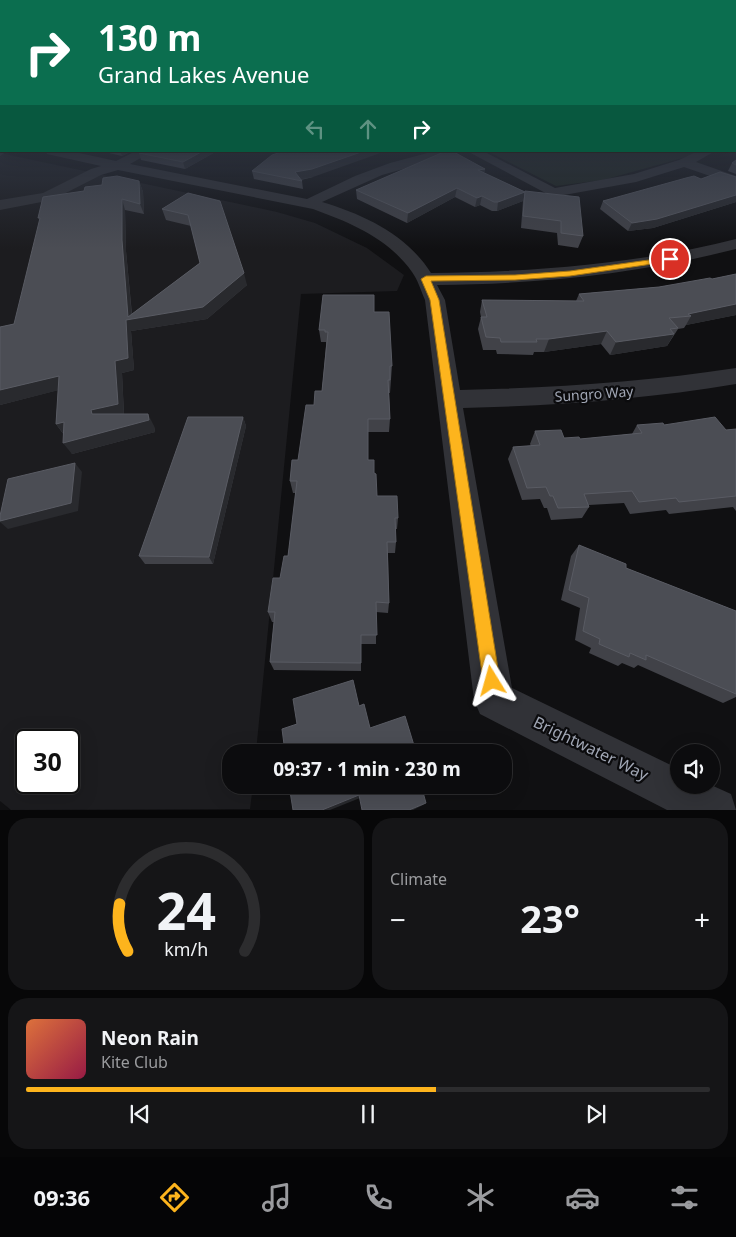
<!DOCTYPE html>
<html lang="en">
<head>
<meta charset="utf-8">
<style>
  :root { --surface:#0c0c0e; --page:#151517; --text:#f1f3f6; --muted:#9a9b9e; --line:#2c2c2e; --accent:#fdb41d }
  body { margin:0; font-family:"Noto Sans",sans-serif; background:var(--page); color:var(--text); height:100vh; display:flex; flex-direction:column; font-size:19px; white-space:nowrap }
  * { box-sizing:border-box; margin:0 }
  p { font-size:16px; color:var(--muted) }
  .icon { flex:none; width:28px; height:28px; fill:none; stroke:currentColor; stroke-width:2; stroke-linecap:round; stroke-linejoin:round }
  .map { position:relative; height:810px; overflow:hidden }
  .drawer { display:flex; flex-direction:column; gap:8px; padding:8px; background:#070708; flex:1 }
  .drawer>* { flex:none }
  .banner { position:absolute; left:0px; top:0px; width:736px; height:152px; box-shadow:0 5px 20px #0002,0 0 0 1px var(--line); background:#0b6e4f; color:#fff; overflow:hidden }
  .controls { position:absolute; left:670px; top:744px; display:grid; gap:10px }
  .controls a { display:grid; place-items:center; width:50px; height:50px; border-radius:50%; background:var(--surface); box-shadow:0 5px 20px #0002,0 0 0 1px var(--line); font-size:25px }
  .speed { position:absolute; left:15px; top:729px; display:flex; gap:10px; font-size:25px; font-weight:700; text-align:center }
  .speed>* { display:grid; place-content:center; width:65px; height:65px; border-radius:50%; background:var(--surface); box-shadow:0 5px 20px #0002,0 0 0 1px var(--line); line-height:1 }
  .speed .limit { border:2px solid #111; border-radius:8px; background:#fff; color:#111 }
  .pin { position:absolute; display:grid; place-items:center; width:42px; height:42px; color:#fff; margin:-21px; border:2px solid #fff; border-radius:50%; box-shadow:0 1px 5px #0007 }
  .me { position:absolute; width:55px; margin:-28px; rotate:352deg; stroke-linejoin:round; filter:drop-shadow(0 0 4px #0008) }
  .turn { display:flex; align-items:center; gap:18px; height:105px; padding:0 15px; font-size:22px }
  .turn .icon { width:65px; height:65px; stroke-width:2.5 }
  .turn b { display:block; font-size:35px; line-height:42px }
  .lanes { display:flex; align-items:center; height:48px; padding:0 15px; background:#0003; justify-content:center; gap:25px; direction:ltr }
  .lanes .off { opacity:.35 }
  .big { font-size:38px; font-weight:700; line-height:1.1 }
  .drawer .widget { flex:1; display:flex; flex-direction:column; justify-content:center; gap:8px; min-width:0; padding:0 18px; border-radius:20px; background:var(--page) }
  .drawer .dial { align-items:center; gap:0 }
  .dial svg { height:130px; overflow:visible; fill:none; stroke:var(--line); stroke-width:7; stroke-linecap:round; text-anchor:middle }
  .dial text { fill:var(--text); stroke:none }
  .song { display:flex; align-items:center; gap:15px }
  .cover { width:60px; height:60px; border-radius:8px; background:linear-gradient(135deg,hsl(20 70% 55%),hsl(340 70% 35%)) }
  .played { height:5px; border-radius:2px; background:linear-gradient(90deg,var(--accent) 60%,var(--line) 60%) }
  .keys { display:flex; justify-content:space-around; direction:ltr }
  .heat { display:flex; justify-content:space-between; align-items:center; font-size:28px; direction:ltr }
  .drawer .tiles { flex:1; display:grid; gap:8px; grid-template-columns:1fr 1fr }
  .widget:last-child { grid-column:span 2 }
  .trip { position:absolute; left:222px; top:744px; width:290px; height:50px; border-radius:20px; background:var(--surface); box-shadow:0 5px 20px #0002,0 0 0 1px var(--line); font-weight:700; line-height:50px; text-align:center }
  .tabs { display:flex; height:80px; justify-content:space-around; align-items:center; background:#050506; color:var(--muted) }
  .tabs .icon { width:35px; height:35px }
  .tabs .active { color:var(--accent) }
  .tabs b { font-size:22px; color:var(--text) }
  .map>svg:first-child { display:block }
  .built { fill:#1c1c1f; fill-rule:evenodd }
  .green { fill:#1a221b }
  .lines { fill:none; stroke-linecap:round; stroke-linejoin:round }
  .minor { fill:#313237; fill-rule:evenodd }
  .wall { fill:#414248 }
  .shaded-wall { fill:#292a2e }
  .building { fill:#4b4d54; stroke:#595b63 }
  .route { fill:#fdb41d; stroke:#a47513 }
  .labels { text-anchor:middle; stroke-width:4.5; stroke-linejoin:round; paint-order:stroke }
  .street-label { font-size:14px; fill:#a0a6b4; stroke:#0b0b0d }
  .near-street-label { font-size:16px; fill:#a0a6b4; stroke:#0b0b0d }
</style>
</head>
<body>
<div class="map">
<svg width="736" height="810" viewBox="0 0 736 810">
  <rect width="100%" height="100%" fill="#101012"/>
  <!-- built -->
  <path class="built" d="M0 153 277 212 315 223 367 248 404 275 397 291 301 294 256 752H231V785H253L250 809 11 810 0 801ZM26 740H69V782H26Z"/>
  <!-- green -->
  <path class="green" d="M487 151H697L690 156 603 180 556 186Z"/>
  <g class="lines">
    <!-- minor -->
    <g class="minor">
      <path d="M0 147 1 151H7L0 156Z"/>
      <path d="M46 151H70L116 161 136 151H153L130 164 307 199 355 176 390 163 435 151H457L456 154 382 175 322 202C365 215 407 235 431 273 535 272 636 264 736 239V249C638 274 539 284 437 285L445 300 460 390C553 388 645 382 736 368V384C646 399 555 406 463 408L512 688 679 769V785H711L731 794 736 810H667L480 714 474 700 425 300C421 291 418 280 412 272 388 238 351 223 313 209L118 170 101 175 52 200 0 210V200L43 193 91 169 101 166 47 154Z"/>
      <path d="M467 151H483L555 188 634 174 679 160 698 151H715L696 162 736 176V185L684 167 636 182 553 197Z"/>
    </g>
  </g>
  <!-- wall -->
  <g class="wall">
    <path d="M100 151H132L122 156Z"/>
    <path d="M142 151H217L185 169 141 160 139 153Z"/>
    <path d="M736 160V174L728 171 732 163Z"/>
    <path d="M485 169 484 173 525 192 583 236 578 248 558 245 557 233 521 228 523 201 497 211H492L480 205 475 207 455 197 407 223 357 199 356 190Z"/>
    <path d="M252 171 313 177 301 180 302 181 303 189 254 179Z"/>
    <path d="M736 177V202L653 228 628 231 600 209 603 201 701 179Z"/>
    <path d="M139 181 143 192 144 214 125 210 126 251 132 314 200 263 191 226 166 220 162 209 188 193 247 285 207 319 131 331 134 370 122 373 124 414 154 426 155 432 72 454 64 435 56 424 58 390 0 405V327L14 324 84 191 102 185Z"/>
    <path d="M736 274V315L686 325 684 328 678 329 667 346 610 355 601 344 544 352H534L533 355 497 354 496 350H483L478 329 481 317 480 312 482 300 576 301 579 294 659 287 712 279Z"/>
    <path d="M374 312 392 366 390 393H389L390 419 389 432H368V460L374 473 377 496 398 518 397 529H395L396 542 395 553H388L389 603 388 613 376 612V644H361V671L274 670 270 662 274 622H272L268 612 288 556 296 493H293L290 481 298 460 314 405 322 391 326 345V342H321L319 330Z"/>
    <path d="M243 417 246 426 213 564H145L139 556Z"/>
    <path d="M637 425H664L726 430 736 429V511L733 507 669 514 666 510 630 514 624 503 589 505V507L582 518 551 520 547 508H544L540 499 522 500 508 459 513 447 531 446 530 444 535 431 564 438 580 439 632 434Z"/>
    <path d="M579 545 626 568 736 611V697L723 703 638 665 634 668 622 663 618 666 589 653 591 648 575 640 580 608 561 600 571 556Z"/>
  </g>
  <!-- shaded-wall -->
  <g class="shaded-wall">
    <path d="M120 151H132L122 156Z"/>
    <path d="M203 151H217L185 169 183 162Z"/>
    <path d="M364 151H386L313 177 298 180 295 172Z"/>
    <path d="M485 169 483 177 478 170Z"/>
    <path d="M139 181 143 192 144 214 140 204Z"/>
    <path d="M457 188 455 197 407 223 408 213Z"/>
    <path d="M525 192 523 201 497 211 498 202Z"/>
    <path d="M736 195V202L653 228 628 231 632 223Z"/>
    <path d="M482 196 480 205 475 207 477 198Z"/>
    <path d="M122 199 125 210 126 251 132 318 244 273 247 285 207 319 131 331 134 370 122 373 124 416 92 414 91 410 115 361 126 320 122 240Z"/>
    <path d="M736 304V315L686 325 691 316 688 314Z"/>
    <path d="M607 331 601 344 544 352 549 339Z"/>
    <path d="M674 334 667 346 610 355 616 342Z"/>
    <path d="M59 376 67 388 0 405V390Z"/>
    <path d="M148 414 154 426 155 432 72 454 63 443Z"/>
    <path d="M243 417 246 426 213 564 209 557Z"/>
    <path d="M64 422 65 436 56 424Z"/>
    <path d="M75 463 82 472 78 511 8 529 0 522V521Z"/>
    <path d="M359 795 360 798 330 810H322Z"/>
    <path d="M426 803 423 805 413 810H409Z"/>
  </g>
  <!-- building -->
  <g class="building">
    <path d="M142 151H203L183 162 139 153Z"/>
    <path d="M284 151H364L312 169 295 172 302 181 252 171 272 155Z"/>
    <path d="M446 151H452L485 169 478 170 525 192 498 202H494L482 196 477 198 457 188 408 213 356 190Z"/>
    <path d="M736 160V165L732 163Z"/>
    <path d="M720 172 736 177V195L657 219 632 223 603 201 686 178 694 176 701 179Z"/>
    <path d="M117 176 139 181 140 204 122 199V240L128 317 200 263 188 215 162 209 188 193 220 201 244 273 203 307 126 320 128 358 115 361 118 404 91 410 92 414H148L149 420 63 443 64 422 56 424 59 376 0 390V327L14 324 40 218H38L43 197 84 191 85 187 102 185 103 178Z"/>
    <path d="M525 191 579 197 583 236 561 233V221L523 216Z"/>
    <path d="M736 274V304L688 314 691 316 669 318 678 328 670 329 674 334 616 342 607 331 549 339H536L537 342H501L500 338 486 337 481 317H487L482 300 584 301 579 294 659 287 710 278 712 279Z"/>
    <path d="M323 295H374V312H389L392 366H390V380H388L390 419H368V460H374V473L376 474 377 496H397L398 518H395L396 542H387L389 603 376 602 377 635H361V663L270 662 275 612H268L273 578H280L284 556H288L297 481H290L292 460H298L306 405H314L315 391H322L328 332H325V330H319Z"/>
    <path d="M188 417H243L209 557 139 556Z"/>
    <path d="M715 417 726 430 736 429V496L679 502 676 498 639 502 632 491 584 494 589 507 558 508 553 496H550L546 487 527 488 513 447 540 445 535 431 561 430 564 438 579 437 580 439 642 433 637 425 663 423 664 425Z"/>
    <path d="M75 463 71 503 0 521V516L8 479Z"/>
    <path d="M579 545 626 564V568L736 611V694L646 655V660L630 653 629 657 599 644 600 639 583 631 589 598 569 590Z"/>
    <path d="M353 680 359 706 364 704 370 728 405 716 416 752H285L282 729 297 724 293 699Z"/>
    <path d="M289 785H421L426 803 409 810H362L359 795 322 810H293Z"/>
  </g>
  <!-- sky -->
  <linearGradient id="sky" x2="0" y2="1"><stop stop-color="#09090a"/><stop offset="0.54" stop-color="#313744"/><stop offset="1" stop-color="#313744" stop-opacity="0"/></linearGradient>
  <rect width="736" height="249" fill="url(#sky)"/>
  <!-- route -->
  <path class="route" d="M670 257 674 259 673 261 570 276 515 280 431 281 439 300 500 681 498 687 492 690 485 687 483 681 430 300 421 279 426 276 515 275 570 271Z"/>
  <g class="labels">
    <!-- street labels -->
    <g class="street-label">
      <text transform="translate(594 394) rotate(-4)" y="5">Sungro Way</text>
    </g>
    <!-- near-street labels -->
    <g class="near-street-label">
      <text transform="translate(591 748) rotate(26)" y="6">Brightwater Way</text>
    </g>
  </g>
</svg>
<div class="controls">
<a><svg class="icon" aria-label="sound" viewBox="0 0 24 24"><path d="M4 9h4l5-4v14l-5-4H4zM17 9q2 3 0 6"/></svg></a>
</div>
<div class="speed"><div class="limit">30</div></div>
<div class="pin" style="left:670px;top:259px;background:#d93025"><svg class="icon" aria-label="arrive" viewBox="0 0 24 24"><path d="M6 21V4h12l-3 4 3 4H6"/></svg></div>
<svg class="me" style="left:492px;top:681px" viewBox="-20 -20 40 40"><path d="M0-17L14 15 0 8-14 15z" fill="#fdb41d" stroke="#fff" stroke-width="4"/></svg>
<div class="trip">09:37 · 1 min · 230 m</div>
<div class="banner">
<div class="turn"><svg class="icon" aria-label="right" viewBox="0 0 24 24"><path d="M7 20v-9h11M14 6l5 5-5 5"/></svg><div><b>130 m</b>Grand Lakes Avenue</div></div>
<div class="lanes"><svg class="icon off" aria-label="left" viewBox="0 0 24 24"><path d="M17 20v-9H6M10 6l-5 5 5 5"/></svg><svg class="icon off" aria-label="ahead" viewBox="0 0 24 24"><path d="M12 20V5M6 11l6-6 6 6"/></svg><svg class="icon" aria-label="right" viewBox="0 0 24 24"><path d="M7 20v-9h11M14 6l5 5-5 5"/></svg></div>
</div>
</div>
<section class="drawer">
<div class="tiles">
<div class="widget dial"><svg viewBox="0 0 100 80">
<path d="M14 69A42 42 0 1 1 86 69"/>
<path d="M14 69A42 42 0 0 1 9 40" stroke="#fdb41d"/>
<text x="50" y="56" font-size="32" font-weight="700">24</text>
<text x="50" y="72" font-size="11">km/h</text>
</svg></div>
<div class="widget"><p>Climate</p>
<div class="heat"><a>−</a><b class="big">23°</b><a>+</a></div>
</div>
<div class="widget">
<div class="song"><i class="cover"></i><div><b>Neon Rain</b><p>Kite Club</p></div></div>
<div class="played"></div>
<div class="keys"><svg class="icon" aria-label="previous" viewBox="0 0 24 24"><path d="M18 5L8 12l10 7zM5 5v14"/></svg><svg class="icon" aria-label="pause" viewBox="0 0 24 24"><path d="M8 5v14M16 5v14"/></svg><svg class="icon" aria-label="next" viewBox="0 0 24 24"><path d="M6 5l10 7-10 7zM19 5v14"/></svg></div>
</div>
</div>
</section>
<nav class="tabs">
<b>09:36</b>
<svg class="icon active" aria-label="directions" viewBox="0 0 24 24"><path d="M12 3l9 9-9 9-9-9zM9 14v-3h6M13 9l2 2-2 2"/></svg>
<svg class="icon" aria-label="music" viewBox="0 0 24 24"><path d="M9 18V5l10-2v13"/><circle cx="6" cy="18" r="3"/><circle cx="16" cy="16" r="3"/></svg>
<svg class="icon" aria-label="phone" viewBox="0 0 24 24"><path d="M5 4h4l2 5-3 2q2 4 5 5l2-3 5 2v4C11 20 4 13 5 4z"/></svg>
<svg class="icon" aria-label="climate" viewBox="0 0 24 24"><path d="M12 3v18M4 7l16 10M4 17L20 7"/></svg>
<svg class="icon" aria-label="car" viewBox="0 0 24 24"><path d="M5 17H2v-5l4-1 3-4h7l3 4 3 1v5h-3M9 17h6M6 11h13"/><circle cx="7" cy="17" r="2"/><circle cx="17" cy="17" r="2"/></svg>
<svg class="icon" aria-label="filters" viewBox="0 0 24 24"><path d="M4 7h16M4 17h16"/><circle cx="9" cy="7" r="2"/><circle cx="15" cy="17" r="2"/></svg>
</nav>
</body>
</html>
